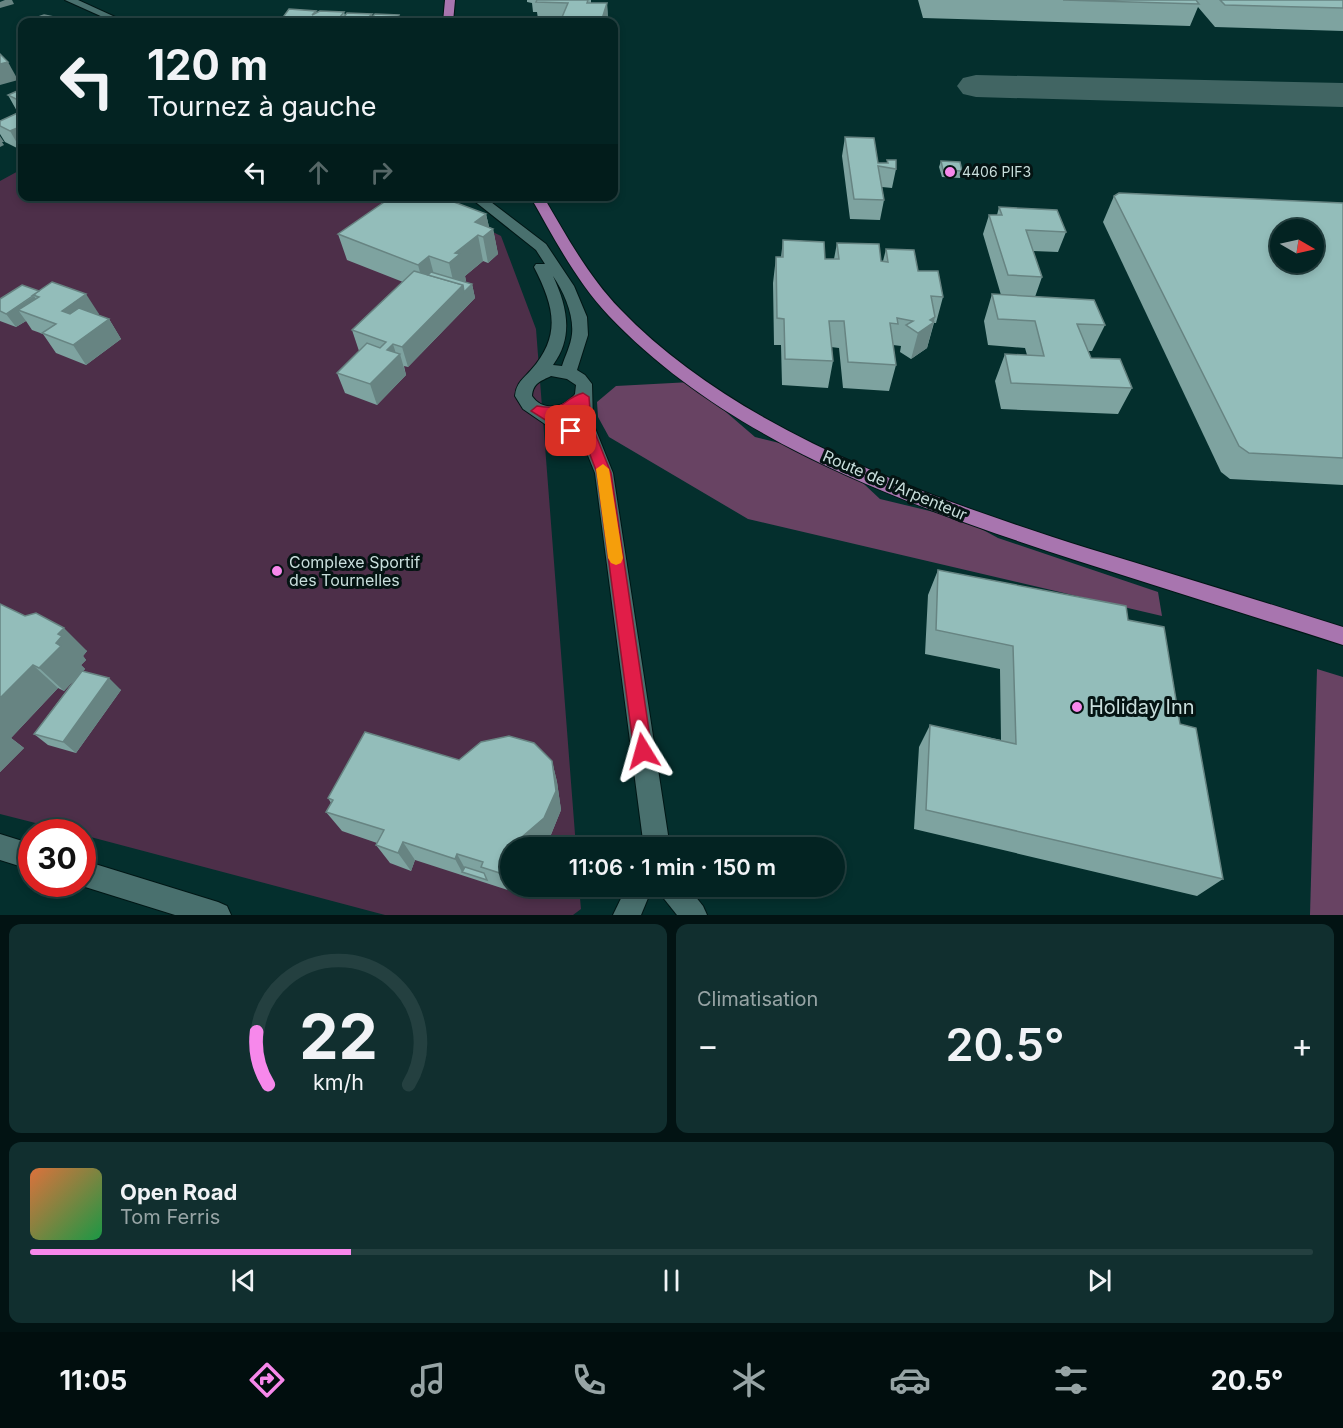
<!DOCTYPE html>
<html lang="fr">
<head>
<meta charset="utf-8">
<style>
  :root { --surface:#032322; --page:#112f2f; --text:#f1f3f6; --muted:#97a4a5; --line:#244040; --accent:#f788eb }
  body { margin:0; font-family:Inter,sans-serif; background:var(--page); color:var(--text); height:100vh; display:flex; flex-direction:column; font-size:22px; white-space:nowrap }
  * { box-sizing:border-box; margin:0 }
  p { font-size:20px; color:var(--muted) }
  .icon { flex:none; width:33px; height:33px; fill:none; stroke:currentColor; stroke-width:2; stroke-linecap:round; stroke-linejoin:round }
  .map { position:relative; height:915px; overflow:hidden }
  .drawer { display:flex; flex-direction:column; gap:9px; padding:9px; background:#021313; flex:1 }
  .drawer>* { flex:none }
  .guide { position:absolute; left:18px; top:18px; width:600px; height:183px; border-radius:12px; box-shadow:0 3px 9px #0003,0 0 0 2px var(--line); background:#032322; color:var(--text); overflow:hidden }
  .needle { width:39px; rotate:99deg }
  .buttons { position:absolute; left:1270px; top:219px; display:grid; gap:12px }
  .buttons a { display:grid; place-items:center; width:54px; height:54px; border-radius:50%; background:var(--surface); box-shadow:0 3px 9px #0003,0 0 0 2px var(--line); font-size:30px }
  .speed { position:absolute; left:18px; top:819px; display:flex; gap:12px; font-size:30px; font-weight:700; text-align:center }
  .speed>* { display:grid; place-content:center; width:78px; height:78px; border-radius:50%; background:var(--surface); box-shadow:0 3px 9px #0003,0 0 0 2px var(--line); line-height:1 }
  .speed .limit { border:9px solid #d22; background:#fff; color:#111 }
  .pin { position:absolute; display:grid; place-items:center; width:51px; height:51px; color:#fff; margin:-26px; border-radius:12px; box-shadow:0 3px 9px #0006 }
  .me { position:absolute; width:66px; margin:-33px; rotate:352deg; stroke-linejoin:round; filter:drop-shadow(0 0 4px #0008) }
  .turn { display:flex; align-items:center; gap:21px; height:126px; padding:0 30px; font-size:27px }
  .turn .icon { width:78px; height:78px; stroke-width:2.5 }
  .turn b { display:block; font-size:42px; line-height:51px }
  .lanes { display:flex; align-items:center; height:57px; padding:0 30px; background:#0003; justify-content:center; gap:30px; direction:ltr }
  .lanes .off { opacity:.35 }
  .big { font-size:45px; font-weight:600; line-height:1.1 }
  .drawer .tile { flex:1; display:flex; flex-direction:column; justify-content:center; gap:9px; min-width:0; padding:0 21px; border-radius:12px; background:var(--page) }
  .drawer .dial { align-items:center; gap:0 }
  .dial svg { height:156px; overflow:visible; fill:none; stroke:var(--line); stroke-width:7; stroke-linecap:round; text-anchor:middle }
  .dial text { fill:var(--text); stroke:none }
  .song { display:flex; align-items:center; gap:18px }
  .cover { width:72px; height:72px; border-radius:9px; background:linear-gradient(135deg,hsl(20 70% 55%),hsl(140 70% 35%)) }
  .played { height:6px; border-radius:3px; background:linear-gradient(90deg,var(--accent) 25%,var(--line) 25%) }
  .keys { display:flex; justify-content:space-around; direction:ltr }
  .heat { display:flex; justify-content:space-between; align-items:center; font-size:33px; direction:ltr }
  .drawer .tiles { flex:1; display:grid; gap:9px; grid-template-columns:1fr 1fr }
  .tile:last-child { grid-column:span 2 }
  .trip { position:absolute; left:500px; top:837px; width:345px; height:60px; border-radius:30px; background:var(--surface); box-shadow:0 3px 9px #0003,0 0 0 2px var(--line); font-weight:600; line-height:60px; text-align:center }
  .menu { display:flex; height:96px; justify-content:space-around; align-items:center; background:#010e0e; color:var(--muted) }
  .menu .icon { width:42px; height:42px }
  .menu .selected { color:var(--accent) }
  .menu b { font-size:27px; color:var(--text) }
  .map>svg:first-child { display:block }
  .green { fill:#4d2f49 }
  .forest { fill:#684363 }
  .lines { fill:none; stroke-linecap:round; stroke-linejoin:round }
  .taxiway { fill:#416563; fill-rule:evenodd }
  .minor-casing { stroke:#001615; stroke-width:2 }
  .major-casing { stroke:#001615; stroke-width:2 }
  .minor { fill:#49706e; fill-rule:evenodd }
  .major { fill:#a875af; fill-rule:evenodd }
  .wall { fill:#7ea3a0 }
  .shaded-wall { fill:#678482 }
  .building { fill:#93bdba; stroke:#678482; stroke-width:1.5; fill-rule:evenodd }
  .route { fill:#e11d48; stroke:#92132f; stroke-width:1.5 }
  .slow { fill:#f59e0b }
  .poi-dot { fill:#f788eb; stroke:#051413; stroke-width:2 }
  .labels { text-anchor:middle; stroke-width:6; stroke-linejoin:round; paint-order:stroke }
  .far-poi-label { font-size:14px; fill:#c9dedc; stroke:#051413; text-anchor:start }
  .street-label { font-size:16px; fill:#c9dedc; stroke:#051413 }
  .poi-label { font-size:16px; fill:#c9dedc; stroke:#051413; text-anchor:start }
  .near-poi-label { font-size:20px; fill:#c9dedc; stroke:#051413; text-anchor:start }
</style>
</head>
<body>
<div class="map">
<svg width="1343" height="915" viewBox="0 0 1343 915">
  <rect width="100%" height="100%" fill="#042f2d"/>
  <!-- green -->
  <path class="green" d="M22 169V196L422 197 501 236 536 329 576 847 510 848V886L579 887 581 909 573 915H385L83 835 82 832H71L0 814V181Z"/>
  <!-- forest -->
  <g class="forest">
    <path d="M691 382 755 437 800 448 850 471 880 499 963 519 998 538 1158 592 1162 616 748 519 609 437 598 417 597 402 616 386Z"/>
    <path d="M1317 669 1343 677V915H1310Z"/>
  </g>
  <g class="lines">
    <!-- taxiway -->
    <path class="taxiway" d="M976 75 1343 83V107L976 97 963 94 957 86 963 78Z"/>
    <defs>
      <g id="minor">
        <path d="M65 0H78L126 22H114Z"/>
        <path d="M468 196H483L546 244 574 286 587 317 588 335 577 370 585 375 592 384 593 423 613 473 670 848H644L595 473 587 453 523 409 515 396C516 383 523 379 531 370 562 335 554 306 534 267L536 264H545L536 250ZM553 276C564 292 574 315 572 334 571 345 565 356 562 366L553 365C574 337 567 306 553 276ZM551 376 567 379 576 385 575 394C564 408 543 412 532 396 533 383 541 381 551 376ZM575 413 578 429 561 418Z"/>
        <path d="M0 834 32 844V870L0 860Z"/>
        <path d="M82 860 218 902 227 906 231 915H175L82 886 76 884H82Z"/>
        <path d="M627 886H653L641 915H613Z"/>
        <path d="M657 886H687L703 906 707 915H677L661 895Z"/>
      </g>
      <g id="major">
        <path d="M445 0H455L453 22H443Z"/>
        <path d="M530 196H543C566 235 588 276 620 309 738 432 928 497 1087 548 1172 574 1258 600 1343 627V645C1255 617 1166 589 1078 561 913 507 732 445 609 316 576 281 554 238 530 196Z"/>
      </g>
    </defs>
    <!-- minor casing -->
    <use href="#minor" class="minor-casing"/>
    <!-- major casing -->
    <use href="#major" class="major-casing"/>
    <!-- minor -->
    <use href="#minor" class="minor"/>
    <!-- major -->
    <use href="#major" class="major"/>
  </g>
  <!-- wall -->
  <g class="wall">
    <path d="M527 0H591V3H607L608 20V22H560L561 19H538L537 12H533L532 3 527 2Z"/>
    <path d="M918 0H1343V31L1215 27 1198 7 1190 26 923 18Z"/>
    <path d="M316 11 317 13 344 12 345 15 372 17 401 22H282L281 20Z"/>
    <path d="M22 89V150H21L5 142 0 134V121L18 113 8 95Z"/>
    <path d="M845 137 878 163H887V160L896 169 892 188 882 187 884 200 880 220 850 219 842 156Z"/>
    <path d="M941 161 962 171 960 178 942 177 939 167Z"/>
    <path d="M1114 196 1343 203V485L1230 479 1221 472 1103 222Z"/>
    <path d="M999 207 1066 232 1058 252 1033 251 1042 277 1035 297 1105 325 1092 351H1088L1091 358 1132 388 1118 414 1001 409 995 381 1005 354 1027 355 1025 348 988 345 984 321 992 294 1001 295 983 234 989 215H997Z"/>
    <path d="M486 214 489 227 493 229 498 254 488 263 483 261 465 276 466 281 464 282 472 284 475 298 408 367 404 366 406 375 377 405 345 393 337 373 359 351 352 330 403 282 347 260 338 234Z"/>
    <path d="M783 240 825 259H834L837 243 881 261H883L886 249 918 271 943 297 936 323H934L927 348 911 359 900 352 901 346 893 345 896 365 889 391 843 388 839 348 831 347 833 361 828 388 782 385 781 345H774L773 283 776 257H781Z"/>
    <path d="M22 285 99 314 98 315 109 319 121 339 86 365 56 353 43 334 32 330 26 321 16 327 0 321V299Z"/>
    <path d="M938 570 1128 620 1180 724 1223 879 1197 896 914 829 919 747 930 725 1001 740 1000 669 925 654 928 595Z"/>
    <path d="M0 604 25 616 87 651 83 656 86 660 81 665 85 669 83 671 121 690 76 753 48 745 34 734 75 679 64 691 58 688 11 738 24 748 0 772Z"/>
    <path d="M459 760 552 761 557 782 561 810 550 837 510 848V886H516L514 892 415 860 411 871 390 863 376 845 377 843 342 831 326 812 331 803 328 798Z"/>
  </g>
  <!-- shaded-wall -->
  <g class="shaded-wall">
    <path d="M5 0H12L14 4 0 8V2Z"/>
    <path d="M607 3 608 22H601Z"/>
    <path d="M372 14 374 22H363Z"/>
    <path d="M399 15 401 22H395Z"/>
    <path d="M64 19 65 22H54Z"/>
    <path d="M8 62 18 80 0 85V64Z"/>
    <path d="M22 126V150H21L10 131Z"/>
    <path d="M0 136 4 142H2L4 145 0 147Z"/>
    <path d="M486 214 490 231 493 229 498 254 488 263 483 237 475 222Z"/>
    <path d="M478 235 483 261 465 276 466 281 455 289 449 263 455 253Z"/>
    <path d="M429 256 436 282 425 291 418 265Z"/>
    <path d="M472 284 475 298 408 367 402 347 463 285Z"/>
    <path d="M86 294 99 314 75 331 62 311Z"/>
    <path d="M34 296 43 309 18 310 26 321 16 327 6 314Z"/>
    <path d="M935 317 927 348 911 359 918 333 930 320Z"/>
    <path d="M109 319 121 339 86 365 73 345Z"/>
    <path d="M393 344 397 357 400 354 406 375 377 405 370 384 387 350Z"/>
    <path d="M64 628 87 651 83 656 86 660 81 665 85 669 64 691 39 668 56 643 58 634Z"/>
    <path d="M33 665 58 688 11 738 24 748 0 772V698Z"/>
    <path d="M109 678 121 690 76 753 63 742Z"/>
    <path d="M552 761 557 782 561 810 550 837 538 848H518Z"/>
    <path d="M403 842 415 860 411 871 398 853Z"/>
    <path d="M457 854 467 872H462L455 859Z"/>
    <path d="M510 866V884L506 875Z"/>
    <path d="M511 886H516L514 892Z"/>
  </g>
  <!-- building -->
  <g class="building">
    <path d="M537 0H588L587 3H607L601 22H560L568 3 536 2Z"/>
    <path d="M1063 0H1196L1199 4Z"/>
    <path d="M1220 0H1343V8L1225 5Z"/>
    <path d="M289 9 316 11 312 15 320 11 344 12 340 17H344L347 13 372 14 363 22H300L301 21 281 20Z"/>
    <path d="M375 14 399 15 395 22H367Z"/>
    <path d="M44 15 64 19 54 22H34L29 20Z"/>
    <path d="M0 54 8 62 0 64Z"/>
    <path d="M22 89V102L8 95Z"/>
    <path d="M22 111V126L10 131 0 126V121Z"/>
    <path d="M845 137 874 138 878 163H888L887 160H896V169L878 166 884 200 854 199Z"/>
    <path d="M941 161 960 162 962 171 943 170Z"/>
    <path d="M1119 193 1343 203V458L1249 453 1239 446 1114 196ZM1281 230H1314V262H1281Z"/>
    <path d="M393 196H438L486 214 475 222 493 229 483 237 478 235 455 253 460 254 449 263 429 256 418 265 338 234Z"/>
    <path d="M999 207 1057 210 1066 232 1026 230 1042 277 1008 275 989 215H1002Z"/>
    <path d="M783 240 824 242 825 259H839L837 243 879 244 881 261 888 262 886 249 914 250 918 271H938L943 297 931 296 935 317 930 320 934 322 918 333 906 325 913 321 897 318 898 324 890 323 896 365 848 362 844 321H829L833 361 785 359 784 319 777 318 776 257H783Z"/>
    <path d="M414 271 463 285 402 347 393 344 387 350 400 354 370 384 337 373 367 343 380 348 386 342 352 330Z"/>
    <path d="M431 272 472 284 464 292 463 285 428 275Z"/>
    <path d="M52 282 86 294 62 311 70 314 79 308 109 319 73 345 42 333 56 324 18 310 39 297 33 295Z"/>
    <path d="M22 285 39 291 33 295H34L6 314 0 311V299Z"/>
    <path d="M992 294 1094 300 1105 325 1077 324 1091 358 1120 359 1132 388 1011 383 1005 354 1044 356 1035 321 998 319Z"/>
    <path d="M938 570 1126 606 1128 620 1164 627 1180 724 1196 728 1223 879 926 810 930 725 1016 744 1013 646 936 630Z"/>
    <path d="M0 604 25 616 36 613 64 628 58 634 62 636 56 643 61 646 39 668 33 665 0 698Z"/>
    <path d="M82 671 109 678 63 742 34 734Z"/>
    <path d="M365 732 459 760 481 742 509 736 534 743 552 761 556 791 544 818 522 837 518 848H510V866L506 875 481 867 483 862 457 854 455 859 403 842 398 853 376 845 384 830 326 812 333 800 328 798Z"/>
    <path d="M465 867 484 873 487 880 462 872Z"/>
  </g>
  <!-- route -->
  <path class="route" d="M583 393 589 397 591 423 611 473 652 751 649 757 643 760 636 757 634 751 597 473 578 423 577 409 571 413 558 417 578 431 571 436 531 411 537 406C570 411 559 400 583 393Z"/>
  <!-- slow -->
  <path class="slow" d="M603 464 609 469 623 558 621 563 616 565 611 563 608 558 596 469Z"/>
  <!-- markers -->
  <g class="poi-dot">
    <circle cx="950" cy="172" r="6"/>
    <circle cx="277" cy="571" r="6"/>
    <circle cx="1077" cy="707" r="6"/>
  </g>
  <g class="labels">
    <!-- far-poi labels -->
    <g class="far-poi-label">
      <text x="962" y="177">4406 PIF3</text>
    </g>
    <!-- street labels -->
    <g class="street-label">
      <text transform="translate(895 485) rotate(23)" y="6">Route de l'Arpenteur</text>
    </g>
    <!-- poi labels -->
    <g class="poi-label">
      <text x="289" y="568">Complexe Sportif<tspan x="289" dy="18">des Tournelles</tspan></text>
    </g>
    <!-- near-poi labels -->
    <g class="near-poi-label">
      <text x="1089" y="714">Holiday Inn</text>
    </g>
  </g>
</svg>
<div class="buttons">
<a><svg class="needle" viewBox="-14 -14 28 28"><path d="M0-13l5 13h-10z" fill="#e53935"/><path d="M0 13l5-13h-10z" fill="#97a4a5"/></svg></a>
</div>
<div class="speed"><div class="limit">30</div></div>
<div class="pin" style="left:571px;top:431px;background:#d93025"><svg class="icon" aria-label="arrive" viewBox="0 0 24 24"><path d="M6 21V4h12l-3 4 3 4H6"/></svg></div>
<svg class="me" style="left:643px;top:751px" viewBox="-20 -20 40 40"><path d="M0-17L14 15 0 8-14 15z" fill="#e11d48" stroke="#fff" stroke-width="4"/></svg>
<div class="trip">11:06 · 1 min · 150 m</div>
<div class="guide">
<div class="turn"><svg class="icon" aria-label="left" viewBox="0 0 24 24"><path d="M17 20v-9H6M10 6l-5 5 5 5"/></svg><div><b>120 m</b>Tournez à gauche</div></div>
<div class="lanes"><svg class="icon" aria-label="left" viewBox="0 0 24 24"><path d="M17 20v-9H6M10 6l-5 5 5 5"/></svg><svg class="icon off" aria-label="ahead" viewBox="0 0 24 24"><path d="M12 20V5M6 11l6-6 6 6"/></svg><svg class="icon off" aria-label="right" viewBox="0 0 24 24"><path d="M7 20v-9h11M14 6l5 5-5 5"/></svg></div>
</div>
</div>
<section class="drawer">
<div class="tiles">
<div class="tile dial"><svg viewBox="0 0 100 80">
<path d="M14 69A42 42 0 1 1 86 69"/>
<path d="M14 69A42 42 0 0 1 8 42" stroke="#f788eb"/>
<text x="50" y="56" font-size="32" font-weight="700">22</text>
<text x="50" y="72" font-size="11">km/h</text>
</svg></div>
<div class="tile"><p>Climatisation</p>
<div class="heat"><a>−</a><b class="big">20.5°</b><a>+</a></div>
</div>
<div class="tile">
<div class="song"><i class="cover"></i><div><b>Open Road</b><p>Tom Ferris</p></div></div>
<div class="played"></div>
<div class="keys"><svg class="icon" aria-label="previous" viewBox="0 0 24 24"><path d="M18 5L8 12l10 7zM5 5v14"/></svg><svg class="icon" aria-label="pause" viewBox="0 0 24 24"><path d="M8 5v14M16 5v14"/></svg><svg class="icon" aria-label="next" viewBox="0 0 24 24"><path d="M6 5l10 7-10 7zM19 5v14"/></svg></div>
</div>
</div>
</section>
<nav class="menu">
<b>11:05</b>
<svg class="icon selected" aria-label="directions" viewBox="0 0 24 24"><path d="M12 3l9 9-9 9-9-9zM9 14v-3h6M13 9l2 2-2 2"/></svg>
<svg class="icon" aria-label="music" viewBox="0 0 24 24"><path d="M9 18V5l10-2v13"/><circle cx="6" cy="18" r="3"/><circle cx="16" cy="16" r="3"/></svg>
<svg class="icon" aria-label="phone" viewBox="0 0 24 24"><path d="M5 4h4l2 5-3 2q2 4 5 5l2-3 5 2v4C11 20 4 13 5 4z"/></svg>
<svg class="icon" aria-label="climate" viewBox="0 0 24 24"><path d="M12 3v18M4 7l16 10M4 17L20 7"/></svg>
<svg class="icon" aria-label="car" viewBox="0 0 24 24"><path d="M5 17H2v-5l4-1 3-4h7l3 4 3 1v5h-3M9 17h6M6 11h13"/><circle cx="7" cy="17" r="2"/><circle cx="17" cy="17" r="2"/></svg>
<svg class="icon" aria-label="filters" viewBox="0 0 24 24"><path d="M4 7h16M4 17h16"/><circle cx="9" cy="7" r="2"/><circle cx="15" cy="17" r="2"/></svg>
<b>20.5°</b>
</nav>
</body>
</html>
